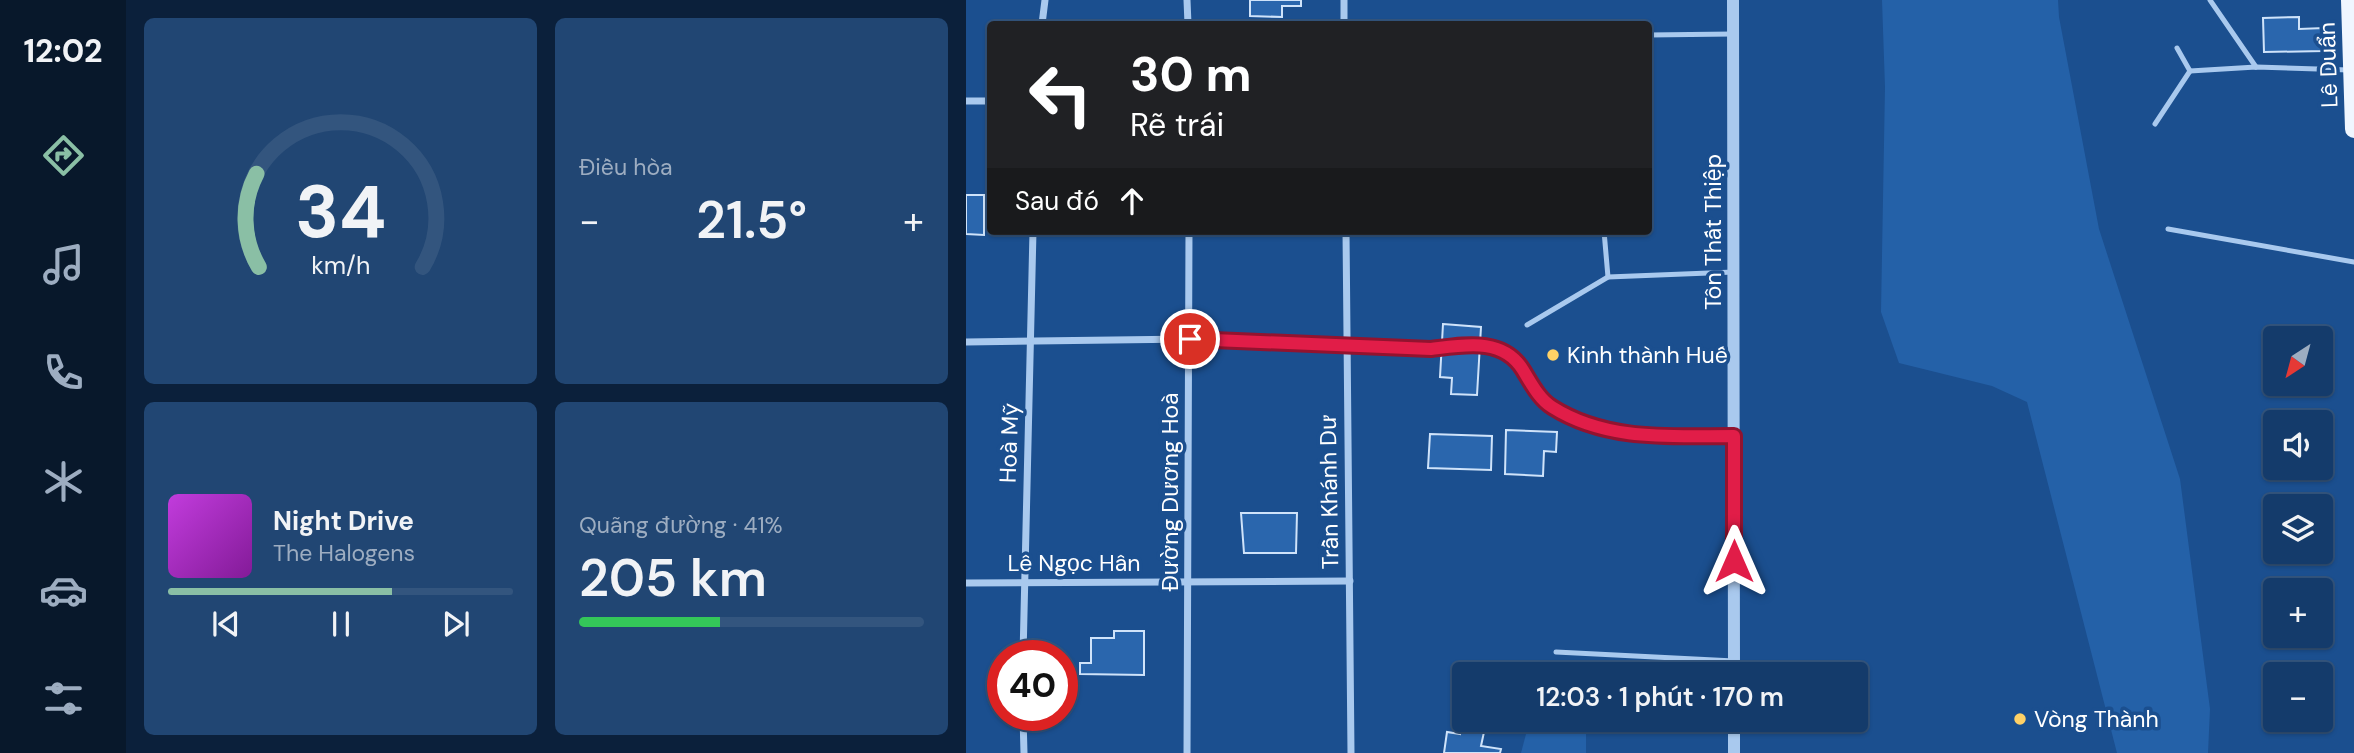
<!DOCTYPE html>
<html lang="vi">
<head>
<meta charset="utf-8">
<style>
  :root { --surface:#143b6b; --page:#214673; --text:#f1f3f6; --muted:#9dadc1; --line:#33557e; --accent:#8abfa5 }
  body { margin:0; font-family:"DM Sans",sans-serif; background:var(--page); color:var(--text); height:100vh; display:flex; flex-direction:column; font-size:26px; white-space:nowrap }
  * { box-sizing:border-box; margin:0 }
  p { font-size:23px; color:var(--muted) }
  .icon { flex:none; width:38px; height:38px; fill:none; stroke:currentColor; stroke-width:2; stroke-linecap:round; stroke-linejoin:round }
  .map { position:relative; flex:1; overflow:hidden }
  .sheet { display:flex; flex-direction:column; gap:18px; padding:18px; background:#0b203b; width:840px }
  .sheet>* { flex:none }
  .banner { position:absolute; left:21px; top:21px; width:665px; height:214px; border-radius:7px; box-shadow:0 2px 5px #0004,0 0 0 2px var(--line); background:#202124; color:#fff; overflow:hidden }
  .needle { width:46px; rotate:216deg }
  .tools { position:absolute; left:1297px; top:326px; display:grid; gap:14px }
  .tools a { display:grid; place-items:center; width:70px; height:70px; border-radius:7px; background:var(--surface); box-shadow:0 2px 5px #0004,0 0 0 2px var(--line); font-size:35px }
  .speed { position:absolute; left:21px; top:640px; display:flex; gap:14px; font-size:35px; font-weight:700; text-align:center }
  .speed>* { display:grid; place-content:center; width:91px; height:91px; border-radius:50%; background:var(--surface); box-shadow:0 2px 5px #0004,0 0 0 2px var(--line); line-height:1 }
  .speed .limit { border:10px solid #d22; background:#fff; color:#111 }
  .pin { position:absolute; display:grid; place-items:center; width:60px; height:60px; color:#fff; margin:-30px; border:4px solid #fff; border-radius:50%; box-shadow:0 2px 7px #0007 }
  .me { position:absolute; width:77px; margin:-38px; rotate:0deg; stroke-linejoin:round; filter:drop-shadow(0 0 5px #0008) }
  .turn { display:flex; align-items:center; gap:24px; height:147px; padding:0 28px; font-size:32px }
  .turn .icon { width:91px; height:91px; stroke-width:2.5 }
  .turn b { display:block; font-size:49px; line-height:60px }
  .then { display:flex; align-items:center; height:66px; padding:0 28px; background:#0003; gap:14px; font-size:26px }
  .big { font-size:52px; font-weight:600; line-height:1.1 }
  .sheet .card { flex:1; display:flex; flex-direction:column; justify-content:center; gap:10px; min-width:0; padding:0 24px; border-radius:10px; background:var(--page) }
  .sheet .dial { align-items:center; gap:0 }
  .dial svg { height:182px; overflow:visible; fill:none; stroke:var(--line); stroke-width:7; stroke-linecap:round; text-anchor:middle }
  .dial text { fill:var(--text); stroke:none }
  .song { display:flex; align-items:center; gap:21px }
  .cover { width:84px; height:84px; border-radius:10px; background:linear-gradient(135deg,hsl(290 70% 55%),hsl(290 70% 35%)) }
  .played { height:7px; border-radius:4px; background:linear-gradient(90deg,var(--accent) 65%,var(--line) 65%) }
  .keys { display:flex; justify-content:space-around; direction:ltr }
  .heat { display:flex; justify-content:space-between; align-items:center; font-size:38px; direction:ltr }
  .charge { height:10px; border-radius:5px; background:linear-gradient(90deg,#34c759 41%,var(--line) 0) }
  .sheet .tiles { flex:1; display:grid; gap:18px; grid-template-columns:repeat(2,1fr) }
  .trip { position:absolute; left:486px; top:662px; width:416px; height:70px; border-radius:7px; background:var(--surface); box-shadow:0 2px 5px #0004,0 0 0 2px var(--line); font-weight:600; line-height:70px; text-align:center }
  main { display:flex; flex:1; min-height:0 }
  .tab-bar { display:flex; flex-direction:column; width:126px; justify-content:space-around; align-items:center; background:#08182b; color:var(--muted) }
  .tab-bar .icon { width:49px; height:49px }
  .tab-bar .on { color:var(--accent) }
  .tab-bar b { font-size:32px; color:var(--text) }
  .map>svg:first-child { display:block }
  .green { fill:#2461a8 }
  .building { fill:#2a66ad; stroke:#cfe3fa; stroke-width:2 }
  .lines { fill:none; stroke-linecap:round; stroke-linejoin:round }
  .service { stroke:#a9c9ee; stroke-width:5 }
  .minor { stroke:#a9c9ee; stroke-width:7 }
  .tertiary { stroke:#a9c9ee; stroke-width:12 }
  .primary { stroke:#f0f6ff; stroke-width:18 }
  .route-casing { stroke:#92132f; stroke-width:18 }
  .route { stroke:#e11d48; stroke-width:12 }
  .poi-dot { fill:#ffd166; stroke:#1b4f8f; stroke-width:2.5 }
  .labels { text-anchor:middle; stroke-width:7; stroke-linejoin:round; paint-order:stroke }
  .street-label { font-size:23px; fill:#fff; stroke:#1b4f8f }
  .poi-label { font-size:23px; fill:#fff; stroke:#1b4f8f; text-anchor:start }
</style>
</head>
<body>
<main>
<nav class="tab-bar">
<b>12:02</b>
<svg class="icon on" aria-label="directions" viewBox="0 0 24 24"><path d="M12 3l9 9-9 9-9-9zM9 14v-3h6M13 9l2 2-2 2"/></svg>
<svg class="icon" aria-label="music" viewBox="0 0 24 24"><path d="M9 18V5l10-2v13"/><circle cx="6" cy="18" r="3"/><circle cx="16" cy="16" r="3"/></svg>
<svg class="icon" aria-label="phone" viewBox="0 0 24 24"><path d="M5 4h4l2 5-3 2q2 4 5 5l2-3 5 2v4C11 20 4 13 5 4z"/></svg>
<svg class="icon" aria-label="climate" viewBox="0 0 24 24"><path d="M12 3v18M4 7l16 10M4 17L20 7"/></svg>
<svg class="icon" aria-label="car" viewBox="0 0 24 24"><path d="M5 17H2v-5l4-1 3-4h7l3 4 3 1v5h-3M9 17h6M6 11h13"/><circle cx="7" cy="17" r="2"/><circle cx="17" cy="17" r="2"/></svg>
<svg class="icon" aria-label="filters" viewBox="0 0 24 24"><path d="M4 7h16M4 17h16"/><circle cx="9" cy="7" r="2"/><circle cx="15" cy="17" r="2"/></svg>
</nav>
<section class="sheet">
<div class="tiles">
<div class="card dial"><svg viewBox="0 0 100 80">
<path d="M14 69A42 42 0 1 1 86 69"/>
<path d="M14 69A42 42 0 0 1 13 28" stroke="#8abfa5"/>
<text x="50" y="56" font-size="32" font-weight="700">34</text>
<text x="50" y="72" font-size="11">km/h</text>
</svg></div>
<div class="card"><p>Điều hòa</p>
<div class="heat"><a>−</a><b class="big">21.5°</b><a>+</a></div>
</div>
<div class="card">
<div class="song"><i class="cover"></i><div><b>Night Drive</b><p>The Halogens</p></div></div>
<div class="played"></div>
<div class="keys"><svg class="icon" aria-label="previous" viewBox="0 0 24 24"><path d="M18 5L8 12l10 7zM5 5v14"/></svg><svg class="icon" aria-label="pause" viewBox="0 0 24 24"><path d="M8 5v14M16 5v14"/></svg><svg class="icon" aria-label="next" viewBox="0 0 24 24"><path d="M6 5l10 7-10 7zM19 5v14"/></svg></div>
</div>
<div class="card"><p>Quãng đường · 41%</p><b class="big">205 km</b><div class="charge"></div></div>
</div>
</section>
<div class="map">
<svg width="1388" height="753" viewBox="0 0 1388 753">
  <rect width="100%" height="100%" fill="#1b4f8f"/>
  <!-- green -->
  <g class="green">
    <path d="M916 0H1092L1093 17 1133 229 1214 479 1244 709 1242 753H1151L1061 402 1026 386 933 363 915 312 919 87Z"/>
    <path d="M564 719H620V753H555Z"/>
  </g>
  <!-- building -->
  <g class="building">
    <path d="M284 0H335V6H316V17L284 16Z"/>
    <path d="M1333 17V29L1358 28V51L1298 52 1297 18Z"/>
    <path d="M0 195H18V235L0 234Z"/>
    <path d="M477 324 515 327 511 395 485 394 486 378 474 377Z"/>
    <path d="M540 430 591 432 590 452 578 451 577 476 539 474Z"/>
    <path d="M464 434 526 436 525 470 462 468Z"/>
    <path d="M275 513H331L330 553H278Z"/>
    <path d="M148 631H178V675L114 674V663H125V638H148Z"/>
    <path d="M494 729 518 732 515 746 535 749 534 753H478L481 732 494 734Z"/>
  </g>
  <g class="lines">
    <!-- service -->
    <g class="service">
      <path d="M1244 0 1290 67"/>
      <path d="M682 35 767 34"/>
      <path d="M1211 48 1224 71"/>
      <path d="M1224 71 1290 67 1383 70"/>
      <path d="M1189 124 1224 71"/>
      <path d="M1202 229 1388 262"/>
      <path d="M638 231 642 277"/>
      <path d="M561 325 642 277 768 272"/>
      <path d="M381 343 465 349 498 345 525 346 544 353 570 391 586 407 614 420 668 436H768"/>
      <path d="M590 652 768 661"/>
    </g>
    <!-- minor -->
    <g class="minor">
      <path d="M221 0 222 24"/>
      <path d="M378 0V24"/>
      <path d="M76 24 79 0"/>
      <path d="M0 101H24"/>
      <path d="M380 231 385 753"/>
      <path d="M0 342 224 339 381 343"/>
      <path d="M0 583 384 581"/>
      <path d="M57 656 67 231"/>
      <path d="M57 716 58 753"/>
      <path d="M221 753 223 231"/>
    </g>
    <!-- tertiary -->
    <g class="tertiary">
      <path d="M767 0 768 674"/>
      <path d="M768 719V753"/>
    </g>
    <!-- primary -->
    <path class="primary" d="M1384 0 1388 129"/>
  </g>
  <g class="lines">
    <defs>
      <path id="route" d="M224 339 465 349C498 345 537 337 557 370 565 383 573 399 586 407 641 442 707 436 768 436V561"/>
    </defs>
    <!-- route casing -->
    <use href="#route" class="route-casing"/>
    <!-- route -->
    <use href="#route" class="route"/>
  </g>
  <!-- markers -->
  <g class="poi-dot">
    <circle cx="587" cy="355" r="7"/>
    <circle cx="1054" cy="719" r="7"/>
  </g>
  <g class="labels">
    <!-- street labels -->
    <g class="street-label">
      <text transform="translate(1362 65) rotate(-92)" y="8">Lê Duẩn</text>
      <text transform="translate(747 232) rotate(-90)" y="8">Tôn Thất Thiệp</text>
      <text transform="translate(43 443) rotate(-88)" y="8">Hoà Mỹ</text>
      <text transform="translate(204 492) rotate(-90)" y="8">Đường Dương Hoà</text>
      <text transform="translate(363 492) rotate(-91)" y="8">Trần Khánh Dư</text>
      <text x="108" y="571">Lê Ngọc Hân</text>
    </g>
    <!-- poi labels -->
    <g class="poi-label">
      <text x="601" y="363">Kinh thành Huế</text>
      <text x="1068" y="727">Vòng Thành</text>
    </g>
  </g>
</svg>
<div class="tools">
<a><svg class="needle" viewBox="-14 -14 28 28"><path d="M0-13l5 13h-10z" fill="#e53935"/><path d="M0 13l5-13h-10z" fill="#9dadc1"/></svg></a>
<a><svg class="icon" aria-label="sound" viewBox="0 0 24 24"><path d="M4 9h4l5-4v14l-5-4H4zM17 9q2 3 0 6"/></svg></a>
<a><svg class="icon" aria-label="layers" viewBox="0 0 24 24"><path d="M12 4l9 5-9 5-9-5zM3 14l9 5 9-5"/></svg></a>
<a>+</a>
<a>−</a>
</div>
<div class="speed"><div class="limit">40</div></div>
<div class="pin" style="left:224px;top:339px;background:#d93025"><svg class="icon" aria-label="arrive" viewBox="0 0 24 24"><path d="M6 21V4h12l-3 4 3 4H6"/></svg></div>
<svg class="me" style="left:768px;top:561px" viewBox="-20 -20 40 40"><path d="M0-17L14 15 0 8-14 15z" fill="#e11d48" stroke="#fff" stroke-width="4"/></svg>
<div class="trip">12:03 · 1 phút · 170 m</div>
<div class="banner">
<div class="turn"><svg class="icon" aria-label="left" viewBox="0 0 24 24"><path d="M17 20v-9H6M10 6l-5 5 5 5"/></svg><div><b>30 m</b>Rẽ trái</div></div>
<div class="then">Sau đó<svg class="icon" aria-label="ahead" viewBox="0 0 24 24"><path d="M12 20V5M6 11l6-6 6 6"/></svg></div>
</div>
</div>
</main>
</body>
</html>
